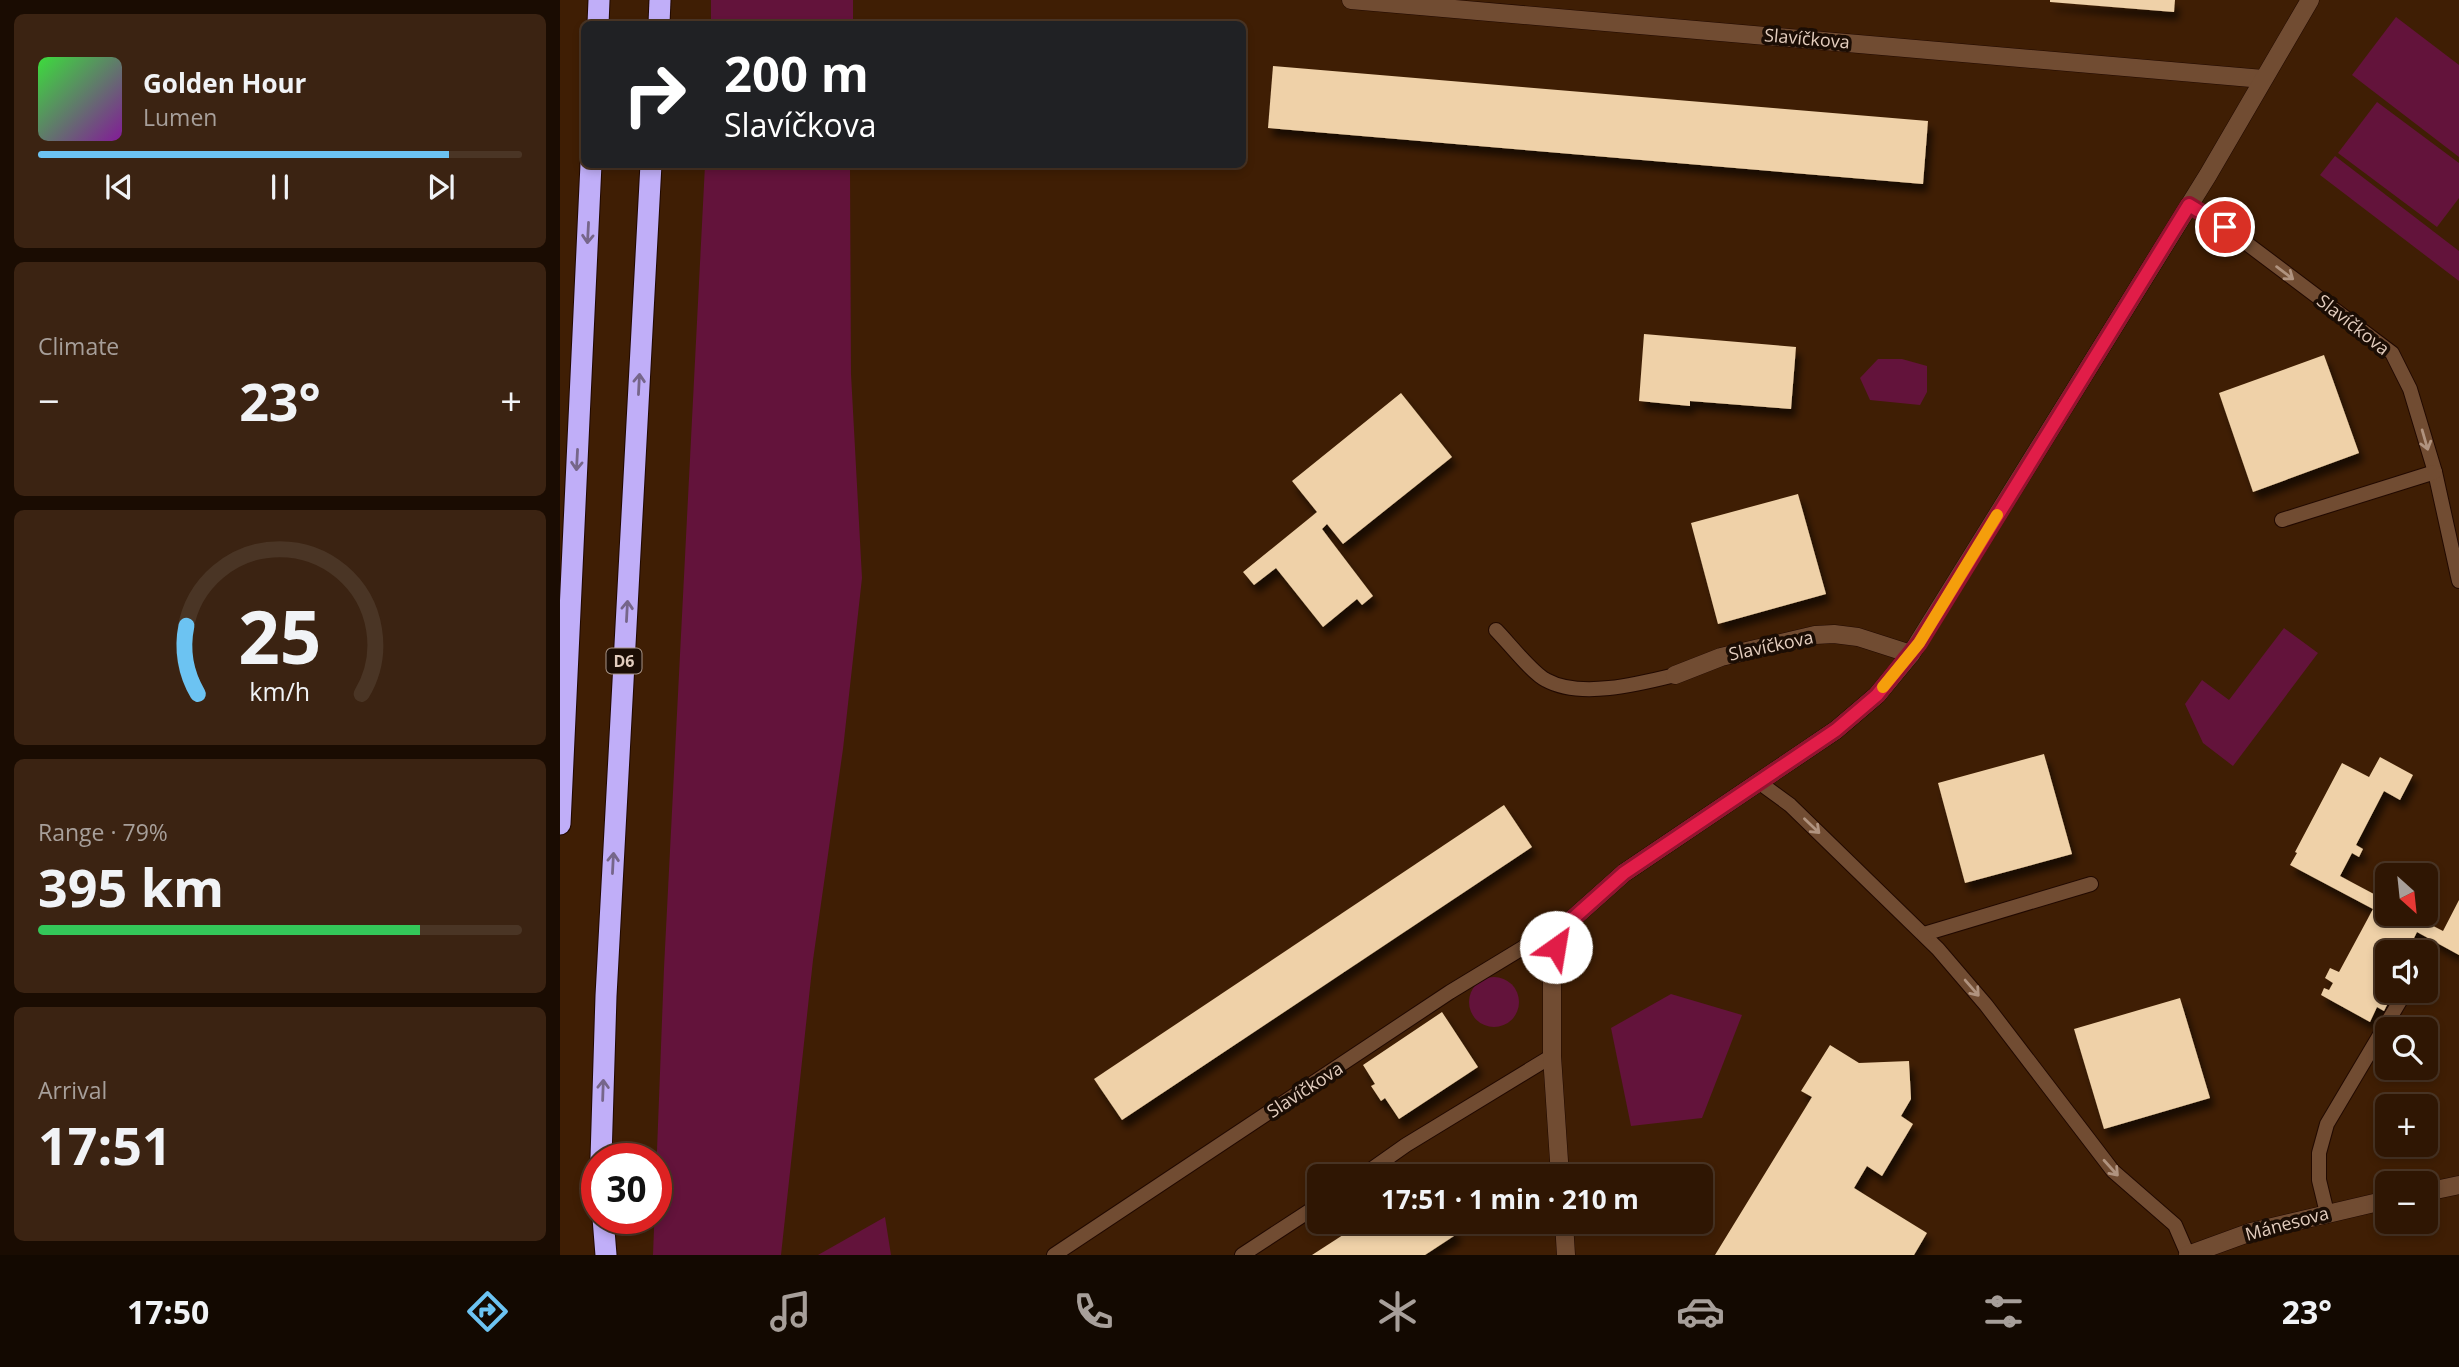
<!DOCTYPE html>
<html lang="en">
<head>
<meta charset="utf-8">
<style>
  :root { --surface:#2f1603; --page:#3b2312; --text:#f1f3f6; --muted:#a79f9a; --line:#4a3525; --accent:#6cc3f2 }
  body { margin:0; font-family:"Open Sans",sans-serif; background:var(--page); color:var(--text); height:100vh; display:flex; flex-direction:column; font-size:26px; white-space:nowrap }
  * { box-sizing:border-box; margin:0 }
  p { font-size:23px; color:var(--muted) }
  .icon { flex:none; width:38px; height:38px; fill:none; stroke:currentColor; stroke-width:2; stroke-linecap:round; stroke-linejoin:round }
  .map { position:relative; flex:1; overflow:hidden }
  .sheet { display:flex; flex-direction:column; gap:14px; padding:14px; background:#1a0c02; width:560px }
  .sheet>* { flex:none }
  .hud { position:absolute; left:21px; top:21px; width:665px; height:147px; border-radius:10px; box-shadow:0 4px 10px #0003,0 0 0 2px var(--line); background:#202124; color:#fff; overflow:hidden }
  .needle { width:46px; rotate:153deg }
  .controls { position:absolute; left:1815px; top:863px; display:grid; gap:14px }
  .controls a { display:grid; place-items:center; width:63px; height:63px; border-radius:10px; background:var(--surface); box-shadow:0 4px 10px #0003,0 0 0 2px var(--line); font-size:35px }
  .speed { position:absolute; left:21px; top:1143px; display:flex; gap:14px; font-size:35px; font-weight:700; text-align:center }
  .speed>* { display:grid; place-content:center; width:91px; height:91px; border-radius:50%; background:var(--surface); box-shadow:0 4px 10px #0003,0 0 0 2px var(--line); line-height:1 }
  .speed .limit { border:10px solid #d22; background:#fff; color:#111 }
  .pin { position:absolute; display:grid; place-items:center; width:60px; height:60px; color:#fff; margin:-30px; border:4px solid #fff; border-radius:50%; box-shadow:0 2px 7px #0007 }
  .me { position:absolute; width:77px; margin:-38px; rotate:32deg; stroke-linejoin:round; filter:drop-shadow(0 0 5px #0008) }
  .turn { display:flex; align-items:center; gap:24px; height:147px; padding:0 28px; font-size:32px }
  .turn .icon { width:91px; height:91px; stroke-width:2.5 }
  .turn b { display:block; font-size:49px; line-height:60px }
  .big { font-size:52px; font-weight:700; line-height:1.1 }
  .sheet .tile { flex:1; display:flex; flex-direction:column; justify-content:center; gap:10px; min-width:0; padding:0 24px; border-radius:10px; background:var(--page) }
  .sheet .dial { align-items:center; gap:0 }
  .dial svg { height:182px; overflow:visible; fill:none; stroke:var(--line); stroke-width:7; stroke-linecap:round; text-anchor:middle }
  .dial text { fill:var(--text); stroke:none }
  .song { display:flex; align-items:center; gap:21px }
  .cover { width:84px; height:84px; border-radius:10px; background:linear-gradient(135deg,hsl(120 70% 55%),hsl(290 70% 35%)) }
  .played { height:7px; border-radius:4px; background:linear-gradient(90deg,var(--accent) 85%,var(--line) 85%) }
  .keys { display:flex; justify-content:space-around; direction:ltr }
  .heat { display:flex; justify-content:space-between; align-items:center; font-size:38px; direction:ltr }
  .charge { height:10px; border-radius:5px; background:linear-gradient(90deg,#34c759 79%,var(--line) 0) }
  .trip { position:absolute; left:747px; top:1164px; width:406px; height:70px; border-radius:10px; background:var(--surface); box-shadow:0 4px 10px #0003,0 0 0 2px var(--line); font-weight:700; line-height:70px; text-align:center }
  .dock { display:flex; height:112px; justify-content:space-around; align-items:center; background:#130901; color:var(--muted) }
  .dock .icon { width:49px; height:49px }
  .dock .current { color:var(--accent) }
  .dock b { font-size:32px; color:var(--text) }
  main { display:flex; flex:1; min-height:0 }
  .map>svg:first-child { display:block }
  .green { fill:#63133b }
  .building { fill:#efd1a8; filter:url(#shadow) }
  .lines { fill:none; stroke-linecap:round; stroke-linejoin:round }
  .service-casing { stroke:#210900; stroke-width:16 }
  .minor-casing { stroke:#210900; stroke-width:19 }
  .motorway-casing { stroke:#210900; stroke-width:23 }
  .service { stroke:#714c32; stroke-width:14 }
  .minor { stroke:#714c32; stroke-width:18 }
  .motorway { stroke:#c0aef8; stroke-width:21 }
  .oneway { stroke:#76668a }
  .oneway2 { stroke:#b0937f }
  .route-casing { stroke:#92132f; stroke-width:18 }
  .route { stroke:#e11d48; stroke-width:12 }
  .slow { stroke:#f59e0b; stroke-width:12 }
  .labels { text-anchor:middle; stroke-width:7; stroke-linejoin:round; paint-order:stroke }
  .shield { fill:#1b0d04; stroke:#a79386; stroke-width:2 }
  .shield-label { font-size:16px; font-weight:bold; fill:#e3cdbe }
  .street-label { font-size:18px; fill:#e3cdbe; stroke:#1b0d04 }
</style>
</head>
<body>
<main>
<section class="sheet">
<div class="tile">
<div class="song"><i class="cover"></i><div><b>Golden Hour</b><p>Lumen</p></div></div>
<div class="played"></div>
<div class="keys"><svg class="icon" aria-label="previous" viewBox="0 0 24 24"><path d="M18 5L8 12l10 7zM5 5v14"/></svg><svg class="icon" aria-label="pause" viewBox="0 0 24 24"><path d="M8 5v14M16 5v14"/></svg><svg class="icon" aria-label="next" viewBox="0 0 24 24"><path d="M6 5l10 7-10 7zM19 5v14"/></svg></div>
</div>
<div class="tile"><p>Climate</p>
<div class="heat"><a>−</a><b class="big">23°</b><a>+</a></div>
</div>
<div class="tile dial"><svg viewBox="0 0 100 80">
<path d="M14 69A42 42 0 1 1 86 69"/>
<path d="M14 69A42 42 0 0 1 9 39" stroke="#6cc3f2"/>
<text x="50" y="56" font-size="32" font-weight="700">25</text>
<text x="50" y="72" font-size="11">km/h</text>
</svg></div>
<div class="tile"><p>Range · 79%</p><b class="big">395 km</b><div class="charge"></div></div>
<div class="tile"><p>Arrival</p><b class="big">17:51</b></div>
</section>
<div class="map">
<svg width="1899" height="1255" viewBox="0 0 1899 1255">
  <defs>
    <filter id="shadow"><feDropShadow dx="4.5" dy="8" stdDeviation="3.5" flood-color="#0009"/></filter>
  </defs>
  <rect width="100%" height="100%" fill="#3f1e04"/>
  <!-- green -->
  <g class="green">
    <rect x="151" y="0" width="142" height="24"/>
    <path d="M1836 17 1899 65V157L1792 75Z"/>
    <path d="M1817 102 1899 163V198L1877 227 1778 153Z"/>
    <path d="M1775 156 1899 251V281L1760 175Z"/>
    <path d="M145 165H290L291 374 302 578 283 749 253 960 221 1255H93L104 968Z"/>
    <path d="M1318 359H1342L1367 366V392L1360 405 1310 400 1300 378Z"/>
    <path d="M1724 628 1758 653 1673 766 1643 743 1625 704 1642 680 1669 700Z"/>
    <circle cx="934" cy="1002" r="25"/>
    <path d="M1111 994 1182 1015 1142 1118 1071 1126 1051 1028Z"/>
    <path d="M325 1217 331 1255H258Z"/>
  </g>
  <!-- building -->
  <g class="building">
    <path d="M1490 0H1615L1614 12 1490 2Z"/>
    <path d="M713 66 1368 121 1363 184 708 128Z"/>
    <path d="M1084 334 1236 347 1231 409 1130 401V406L1079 401Z"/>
    <path d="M1764 355 1799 453 1693 492 1659 393Z"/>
    <path d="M841 393 892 457 783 544 767 524 762 529 813 596 802 605 797 599 763 627 716 568 694 585 683 572 757 512 732 481Z"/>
    <path d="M1238 494 1266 594 1158 624 1131 523Z"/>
    <path d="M1484 754 1512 854 1405 883 1378 783Z"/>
    <path d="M1820 757 1853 775 1840 800 1824 791 1796 845 1803 849 1799 857 1792 853 1780 876 1827 901V914H1850L1883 931 1899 900V955L1857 932 1847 952H1827V990L1822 999 1828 1003 1824 1011 1817 1007 1810 1022 1761 995 1764 988 1769 990 1773 983 1765 978 1770 968 1779 972 1813 909 1730 865 1737 853 1735 852 1782 763 1809 777Z"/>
    <path d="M944 805 972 847 562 1120 534 1079Z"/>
    <path d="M1620 998 1650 1098 1544 1129 1514 1029Z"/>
    <path d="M882 1012 918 1067 839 1119 825 1098 821 1101 811 1086 815 1084 803 1065Z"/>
    <path d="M1270 1045 1299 1063 1349 1061 1351 1099 1341 1116 1353 1124 1322 1176 1307 1166 1294 1188 1367 1233 1354 1255H1155L1252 1097 1241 1091Z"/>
    <path d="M803 1222H888L897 1234 865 1255H752Z"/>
  </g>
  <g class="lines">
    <defs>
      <g id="service">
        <path d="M1629 205 1665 227 1832 353 1850 389 1875 472 1899 581"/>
        <path d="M1722 520 1875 472"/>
        <path d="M936 630C948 642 972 673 986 680 1020 699 1079 684 1115 675"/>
        <path d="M1200 783 1230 805 1378 949 1426 1005 1553 1171 1615 1225 1628 1255"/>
        <path d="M1364 934 1531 884"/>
        <path d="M802 1176 846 1145 992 1056"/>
        <path d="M1767 1213 1759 1180V1153L1767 1124 1840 1001"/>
        <path d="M494 1255 890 992 969 944 999 931"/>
        <path d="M682 1255 760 1204"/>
      </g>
      <g id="minor">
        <path d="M791 0 1703 79"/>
        <path d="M1115 675 1161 657 1255 635 1274 634 1298 637 1351 654"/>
        <path d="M1000 1176 992 1056V962L999 931 1064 873 1276 730 1317 695 1351 654 1648 175 1750 0"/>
        <path d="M1866 1192 1899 1185"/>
        <path d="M1004 1222 1006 1255"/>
        <path d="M1628 1255 1691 1232 1827 1200"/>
      </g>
      <g id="motorway">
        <path d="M38 24 39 0"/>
        <path d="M99 24 100 0"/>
        <path d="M0 824 31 164"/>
        <path d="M41 1158 46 996 91 164"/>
        <path d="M43 1218 46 1255"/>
      </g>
    </defs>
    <!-- service casing -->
    <use href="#service" class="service-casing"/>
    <!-- minor casing -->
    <use href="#minor" class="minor-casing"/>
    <!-- motorway casing -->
    <use href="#motorway" class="motorway-casing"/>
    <!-- service -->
    <use href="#service" class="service"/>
    <!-- minor -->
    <use href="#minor" class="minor"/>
    <!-- motorway -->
    <use href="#motorway" class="motorway"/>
  </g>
  <!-- one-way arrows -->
  <defs><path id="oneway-shaft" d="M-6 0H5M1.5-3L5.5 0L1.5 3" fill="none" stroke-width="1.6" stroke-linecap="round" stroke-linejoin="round" transform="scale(1.75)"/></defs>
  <g class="oneway">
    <use href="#oneway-shaft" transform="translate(28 233) rotate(93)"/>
    <use href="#oneway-shaft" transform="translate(79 384) rotate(-87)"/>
    <use href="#oneway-shaft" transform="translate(17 460) rotate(93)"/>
    <use href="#oneway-shaft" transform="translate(67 611) rotate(-87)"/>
    <use href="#oneway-shaft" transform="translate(53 863) rotate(-87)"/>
    <use href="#oneway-shaft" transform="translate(43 1090) rotate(-88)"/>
  </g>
  <g class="oneway2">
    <use href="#oneway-shaft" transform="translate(1725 273) rotate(37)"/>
    <use href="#oneway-shaft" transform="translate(1865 440) rotate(74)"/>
    <use href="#oneway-shaft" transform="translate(1252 826) rotate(44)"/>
    <use href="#oneway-shaft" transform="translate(1412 988) rotate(49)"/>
    <use href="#oneway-shaft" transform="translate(1551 1168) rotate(48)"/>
  </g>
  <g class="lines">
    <defs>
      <path id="route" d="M996 947 999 931 1064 873 1276 730 1317 695 1359 643 1629 205 1665 227"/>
    </defs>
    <!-- route casing -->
    <use href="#route" class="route-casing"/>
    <!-- route -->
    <use href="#route" class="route"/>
    <!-- slow -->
    <path class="slow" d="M1323 687 1359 643 1437 515"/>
  </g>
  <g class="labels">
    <!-- shield labels -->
    <rect class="shield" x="46.5" y="648.5" width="35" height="25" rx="5"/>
    <g class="shield-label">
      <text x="64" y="667">D6</text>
    </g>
    <!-- street labels -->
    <g class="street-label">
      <text transform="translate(1247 39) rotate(5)" y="6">Slavíčkova</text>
      <text transform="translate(1793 325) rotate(38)" y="6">Slavíčkova</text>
      <text transform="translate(1211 646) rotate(-12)" y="6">Slavíčkova</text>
      <text transform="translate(745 1090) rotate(-33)" y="6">Slavíčkova</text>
      <text transform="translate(1727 1224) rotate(-15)" y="6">Mánesova</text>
    </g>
  </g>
</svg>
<div class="controls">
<a><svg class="needle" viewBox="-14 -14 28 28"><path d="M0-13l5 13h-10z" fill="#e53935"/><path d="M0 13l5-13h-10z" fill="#a79f9a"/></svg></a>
<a><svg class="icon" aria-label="sound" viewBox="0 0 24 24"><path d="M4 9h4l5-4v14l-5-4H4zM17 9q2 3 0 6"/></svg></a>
<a><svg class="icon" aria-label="search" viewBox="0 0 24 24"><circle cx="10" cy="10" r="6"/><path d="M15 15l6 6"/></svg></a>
<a>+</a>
<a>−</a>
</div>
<div class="speed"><div class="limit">30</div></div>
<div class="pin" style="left:1665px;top:227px;background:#d93025"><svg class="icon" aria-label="arrive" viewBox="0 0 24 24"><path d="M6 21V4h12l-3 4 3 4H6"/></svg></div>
<svg class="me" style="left:996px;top:947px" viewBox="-20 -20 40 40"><circle r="19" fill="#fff"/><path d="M0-13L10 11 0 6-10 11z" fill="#e11d48"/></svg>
<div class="trip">17:51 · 1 min · 210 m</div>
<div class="hud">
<div class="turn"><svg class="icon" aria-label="right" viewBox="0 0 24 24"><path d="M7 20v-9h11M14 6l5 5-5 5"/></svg><div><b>200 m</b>Slavíčkova</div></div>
</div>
</div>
</main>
<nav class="dock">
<b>17:50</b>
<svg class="icon current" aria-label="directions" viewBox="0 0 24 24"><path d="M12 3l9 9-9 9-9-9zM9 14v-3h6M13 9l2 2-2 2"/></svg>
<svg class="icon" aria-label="music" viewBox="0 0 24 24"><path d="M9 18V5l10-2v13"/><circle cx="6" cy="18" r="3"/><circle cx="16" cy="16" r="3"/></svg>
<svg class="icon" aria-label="phone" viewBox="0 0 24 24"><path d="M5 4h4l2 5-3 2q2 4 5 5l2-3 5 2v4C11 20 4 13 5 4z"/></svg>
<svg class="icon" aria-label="climate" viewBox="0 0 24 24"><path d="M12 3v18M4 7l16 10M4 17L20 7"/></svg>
<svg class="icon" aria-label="car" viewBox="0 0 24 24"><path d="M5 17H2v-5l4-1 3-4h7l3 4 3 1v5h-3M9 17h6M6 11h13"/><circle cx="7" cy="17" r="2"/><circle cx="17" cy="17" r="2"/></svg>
<svg class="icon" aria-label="filters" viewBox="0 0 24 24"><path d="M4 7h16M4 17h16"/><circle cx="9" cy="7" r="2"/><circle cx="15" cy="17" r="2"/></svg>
<b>23°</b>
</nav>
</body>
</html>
